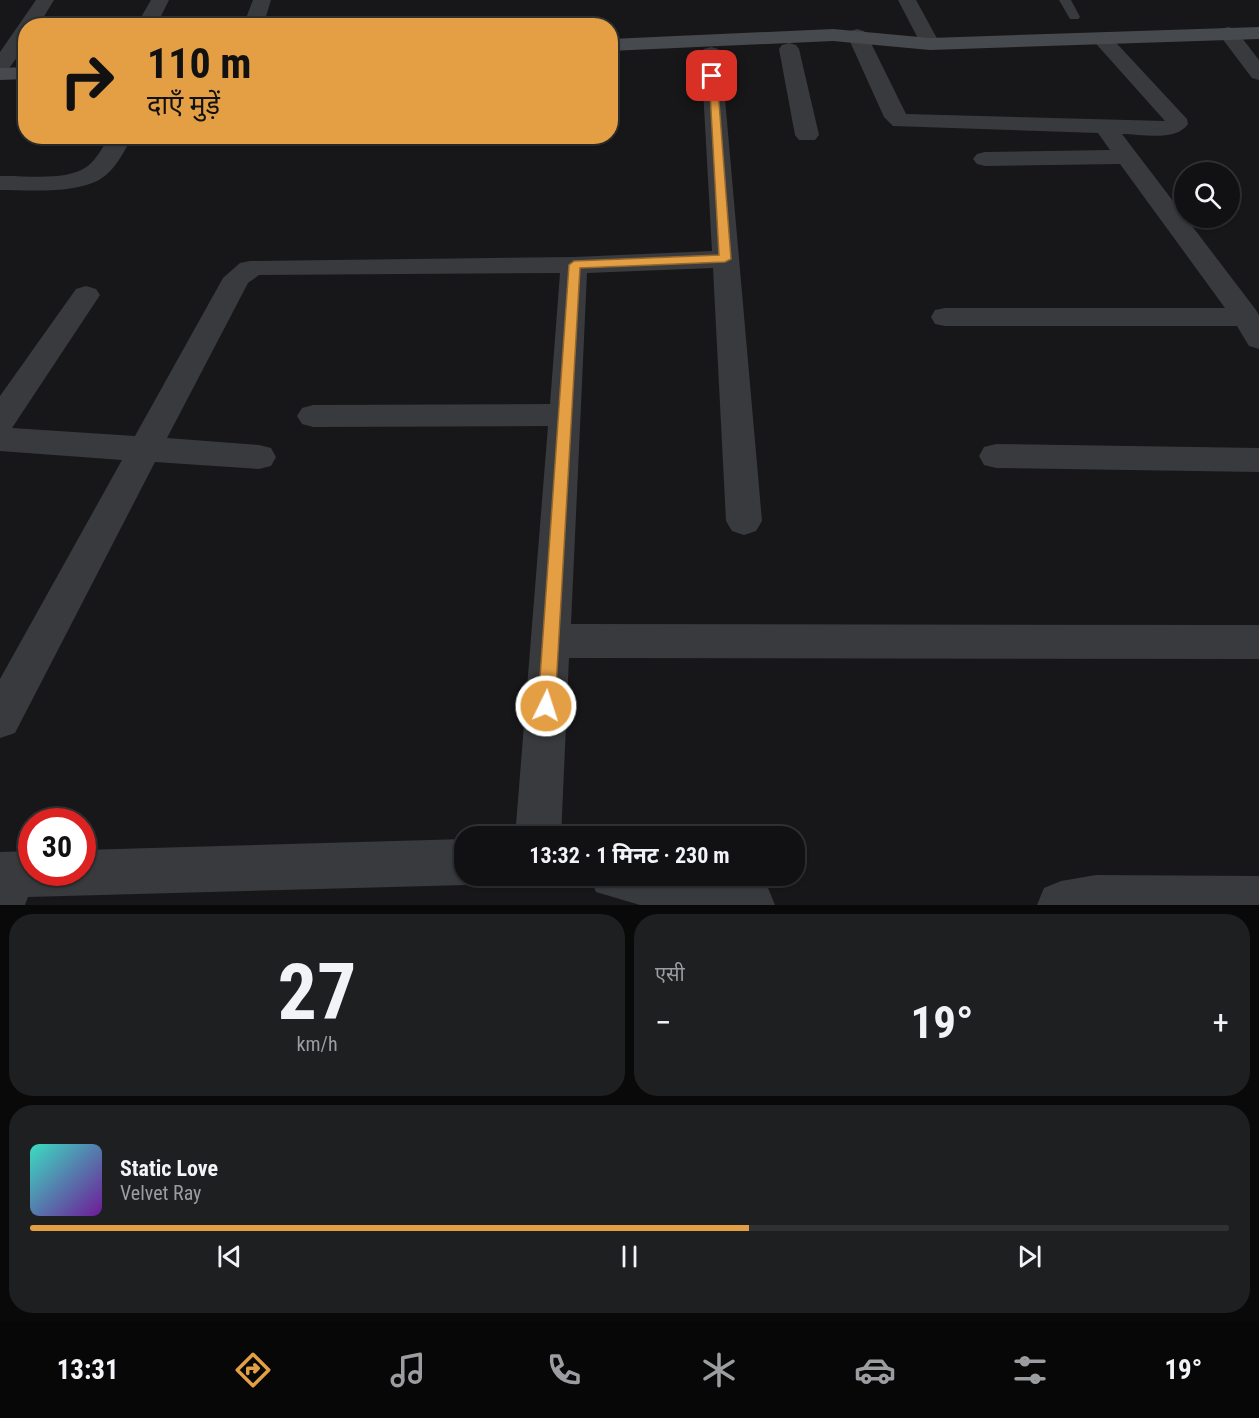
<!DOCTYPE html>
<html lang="hi">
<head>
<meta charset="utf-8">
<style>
  :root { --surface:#111113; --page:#1e1f21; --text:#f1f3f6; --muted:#9c9da0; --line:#303133; --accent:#e49f44 }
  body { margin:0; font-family:"Roboto Condensed","Noto Sans Devanagari",sans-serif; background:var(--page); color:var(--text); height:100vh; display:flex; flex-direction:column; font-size:22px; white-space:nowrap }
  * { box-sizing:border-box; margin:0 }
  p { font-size:20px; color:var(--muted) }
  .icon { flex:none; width:33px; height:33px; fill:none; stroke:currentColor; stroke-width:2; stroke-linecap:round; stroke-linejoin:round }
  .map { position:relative; height:905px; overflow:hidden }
  .sheet { display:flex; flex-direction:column; gap:9px; padding:9px; background:#09090a; flex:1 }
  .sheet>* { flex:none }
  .top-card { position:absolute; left:18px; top:18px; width:600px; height:126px; border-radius:24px; box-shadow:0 2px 4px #0004,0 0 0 2px var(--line); background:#e49f44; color:#111; overflow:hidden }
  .fabs { position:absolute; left:1174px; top:162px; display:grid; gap:12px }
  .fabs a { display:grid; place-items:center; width:66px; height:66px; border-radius:50%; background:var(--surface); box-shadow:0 2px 4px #0004,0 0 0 2px var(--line); font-size:30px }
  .speed { position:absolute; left:18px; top:808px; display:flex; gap:12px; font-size:30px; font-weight:700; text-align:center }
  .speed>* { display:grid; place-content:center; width:78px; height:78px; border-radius:50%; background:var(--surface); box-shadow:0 2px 4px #0004,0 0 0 2px var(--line); line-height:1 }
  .speed .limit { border:9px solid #d22; background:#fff; color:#111 }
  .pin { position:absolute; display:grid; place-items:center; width:51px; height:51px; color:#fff; margin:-26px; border-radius:12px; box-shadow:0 3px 9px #0006 }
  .me { position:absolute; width:66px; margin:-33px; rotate:4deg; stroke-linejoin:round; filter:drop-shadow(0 0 4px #0008) }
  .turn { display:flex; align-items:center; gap:21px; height:126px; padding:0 30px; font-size:27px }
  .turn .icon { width:78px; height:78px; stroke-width:2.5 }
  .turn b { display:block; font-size:42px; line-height:51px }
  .big { font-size:45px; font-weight:700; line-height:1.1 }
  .sheet .widget { flex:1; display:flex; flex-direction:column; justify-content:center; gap:9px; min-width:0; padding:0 21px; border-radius:24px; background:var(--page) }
  .sheet .dial { align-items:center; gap:0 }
  .dial b { font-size:78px; line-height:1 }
  .song { display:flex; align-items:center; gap:18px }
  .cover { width:72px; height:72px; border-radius:9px; background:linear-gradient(135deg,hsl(170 70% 55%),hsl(280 70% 35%)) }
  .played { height:6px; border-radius:3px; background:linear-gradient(90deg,var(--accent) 60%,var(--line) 60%) }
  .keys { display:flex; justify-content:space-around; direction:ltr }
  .heat { display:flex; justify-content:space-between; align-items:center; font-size:33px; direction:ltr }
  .sheet .tiles { flex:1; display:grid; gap:9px; grid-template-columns:1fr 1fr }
  .widget:last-child { grid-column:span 2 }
  .trip { position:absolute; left:454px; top:826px; width:351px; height:60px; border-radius:24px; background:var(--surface); box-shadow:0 2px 4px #0004,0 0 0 2px var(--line); font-weight:700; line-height:60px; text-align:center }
  .menu { display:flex; height:96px; justify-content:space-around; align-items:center; background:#070708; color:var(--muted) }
  .menu .icon { width:42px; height:42px }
  .menu .active { color:var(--accent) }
  .menu b { font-size:27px; color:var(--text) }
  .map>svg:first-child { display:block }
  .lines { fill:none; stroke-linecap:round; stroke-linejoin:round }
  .lane { fill:#383a3d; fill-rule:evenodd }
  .street { fill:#383a3d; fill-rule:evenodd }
  .secondary { fill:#46494d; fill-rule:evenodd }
  .route { fill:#e49f44; stroke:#94672c; stroke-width:1.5 }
</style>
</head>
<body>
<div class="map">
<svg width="1259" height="905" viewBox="0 0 1259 905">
  <rect width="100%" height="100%" fill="#171719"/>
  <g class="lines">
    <!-- lane -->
    <path class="lane" d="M1059 0H1071L1080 17 1078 19H1070Z"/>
    <!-- street -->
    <g class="street">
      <path d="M36 0H54L38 26H26V45L7 71 0 73V52Z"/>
      <path d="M151 0H169L156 26H136Z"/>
      <path d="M253 0H271L263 26H243Z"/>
      <path d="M898 0H916L940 44 937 48H923Z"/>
      <path d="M1228 27 1235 29 1259 60V80L1252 78 1218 33 1221 29Z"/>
      <path d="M857 29 864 31 867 35 906 114 1165 121 1090 37 1093 33H1107L1187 119 1188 124C1176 142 1142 134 1122 134L1256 310 1259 315V349L1249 346 1237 326H945L935 324 931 317 935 310 945 308H1225L1120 164 985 166 977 164 973 159 977 154 985 152 1110 150 1098 133 893 126 884 117 847 35 850 31Z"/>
      <path d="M789 43 796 45 799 49 819 135 815 140H799L795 135 779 49 782 45Z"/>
      <path d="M711 47 718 49 721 53 762 521 756 531 744 535 732 531 726 521 713 268 587 273 571 624 1259 625V659L569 658 561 837H515L548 426 313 427 302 424 297 416 302 408 313 405 550 404 560 273 259 275 248 283 167 438 259 445 271 448 276 457 271 466 259 469 155 462 15 733 0 738V679L122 460 0 451V396L76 289 86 286 96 289 100 295 12 428 135 436 223 278 240 263 250 261 574 257 712 251 701 53 704 49Z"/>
      <path d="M110 136H133C125 149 118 165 106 175 83 195 29 190 0 190V176C25 175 66 182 88 166 97 159 103 146 110 136Z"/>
      <path d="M996 444 1259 448V472L996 468 984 465 979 456 984 447Z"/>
      <path d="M465 839V876H482L465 885 28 897 25 905H0V852L32 851V873H82V850Z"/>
      <path d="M1096 875 1259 876V905H1037L1044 888 1061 881Z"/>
      <path d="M589 876H725L768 888 775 905H640L596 892Z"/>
    </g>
    <!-- secondary -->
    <g class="secondary">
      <path d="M1259 27V39L930 50 833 41 610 51V39L833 29 930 38Z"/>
      <path d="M26 67V79L0 80V68Z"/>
    </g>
  </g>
  <!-- route -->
  <path class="route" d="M709 74 717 76 731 259 725 262 580 268 555 706 552 712 546 714 540 712 538 706 569 265 574 261 719 255Z"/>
</svg>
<div class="fabs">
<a><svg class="icon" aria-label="search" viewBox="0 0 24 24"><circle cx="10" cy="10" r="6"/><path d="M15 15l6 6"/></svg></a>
</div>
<div class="speed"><div class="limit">30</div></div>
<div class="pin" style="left:712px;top:76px;background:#d93025"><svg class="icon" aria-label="arrive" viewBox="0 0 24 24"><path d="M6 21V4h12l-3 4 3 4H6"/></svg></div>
<svg class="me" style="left:546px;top:706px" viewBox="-20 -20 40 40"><circle r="17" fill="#e49f44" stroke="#fff" stroke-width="3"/><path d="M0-11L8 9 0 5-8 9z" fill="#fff"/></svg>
<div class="trip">13:32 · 1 मिनट · 230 m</div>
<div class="top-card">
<div class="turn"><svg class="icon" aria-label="right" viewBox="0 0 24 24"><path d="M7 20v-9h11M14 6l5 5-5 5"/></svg><div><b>110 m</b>दाएँ मुड़ें</div></div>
</div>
</div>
<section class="sheet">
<div class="tiles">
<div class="widget dial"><b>27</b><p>km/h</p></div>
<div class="widget"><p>एसी</p>
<div class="heat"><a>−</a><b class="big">19°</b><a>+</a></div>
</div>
<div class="widget">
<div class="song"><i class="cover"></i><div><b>Static Love</b><p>Velvet Ray</p></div></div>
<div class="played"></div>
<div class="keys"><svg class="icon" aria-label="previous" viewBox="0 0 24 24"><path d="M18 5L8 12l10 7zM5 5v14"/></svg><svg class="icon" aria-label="pause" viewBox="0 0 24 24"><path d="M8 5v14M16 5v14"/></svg><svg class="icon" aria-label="next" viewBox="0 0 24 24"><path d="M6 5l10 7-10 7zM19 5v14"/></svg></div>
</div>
</div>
</section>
<nav class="menu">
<b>13:31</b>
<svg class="icon active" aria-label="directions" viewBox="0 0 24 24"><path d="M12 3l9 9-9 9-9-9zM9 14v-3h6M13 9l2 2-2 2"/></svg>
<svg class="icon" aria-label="music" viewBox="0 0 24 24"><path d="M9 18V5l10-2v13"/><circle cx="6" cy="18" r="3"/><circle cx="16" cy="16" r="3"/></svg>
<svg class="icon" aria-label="phone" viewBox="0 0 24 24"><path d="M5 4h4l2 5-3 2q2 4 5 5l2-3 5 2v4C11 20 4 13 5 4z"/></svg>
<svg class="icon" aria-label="climate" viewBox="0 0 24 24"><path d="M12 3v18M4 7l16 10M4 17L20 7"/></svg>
<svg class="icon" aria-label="car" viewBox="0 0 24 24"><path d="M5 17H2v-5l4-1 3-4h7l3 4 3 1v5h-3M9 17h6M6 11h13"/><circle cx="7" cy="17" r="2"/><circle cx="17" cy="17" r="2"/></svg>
<svg class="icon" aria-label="filters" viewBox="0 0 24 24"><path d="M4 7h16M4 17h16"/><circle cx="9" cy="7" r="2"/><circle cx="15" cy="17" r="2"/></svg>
<b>19°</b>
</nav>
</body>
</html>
